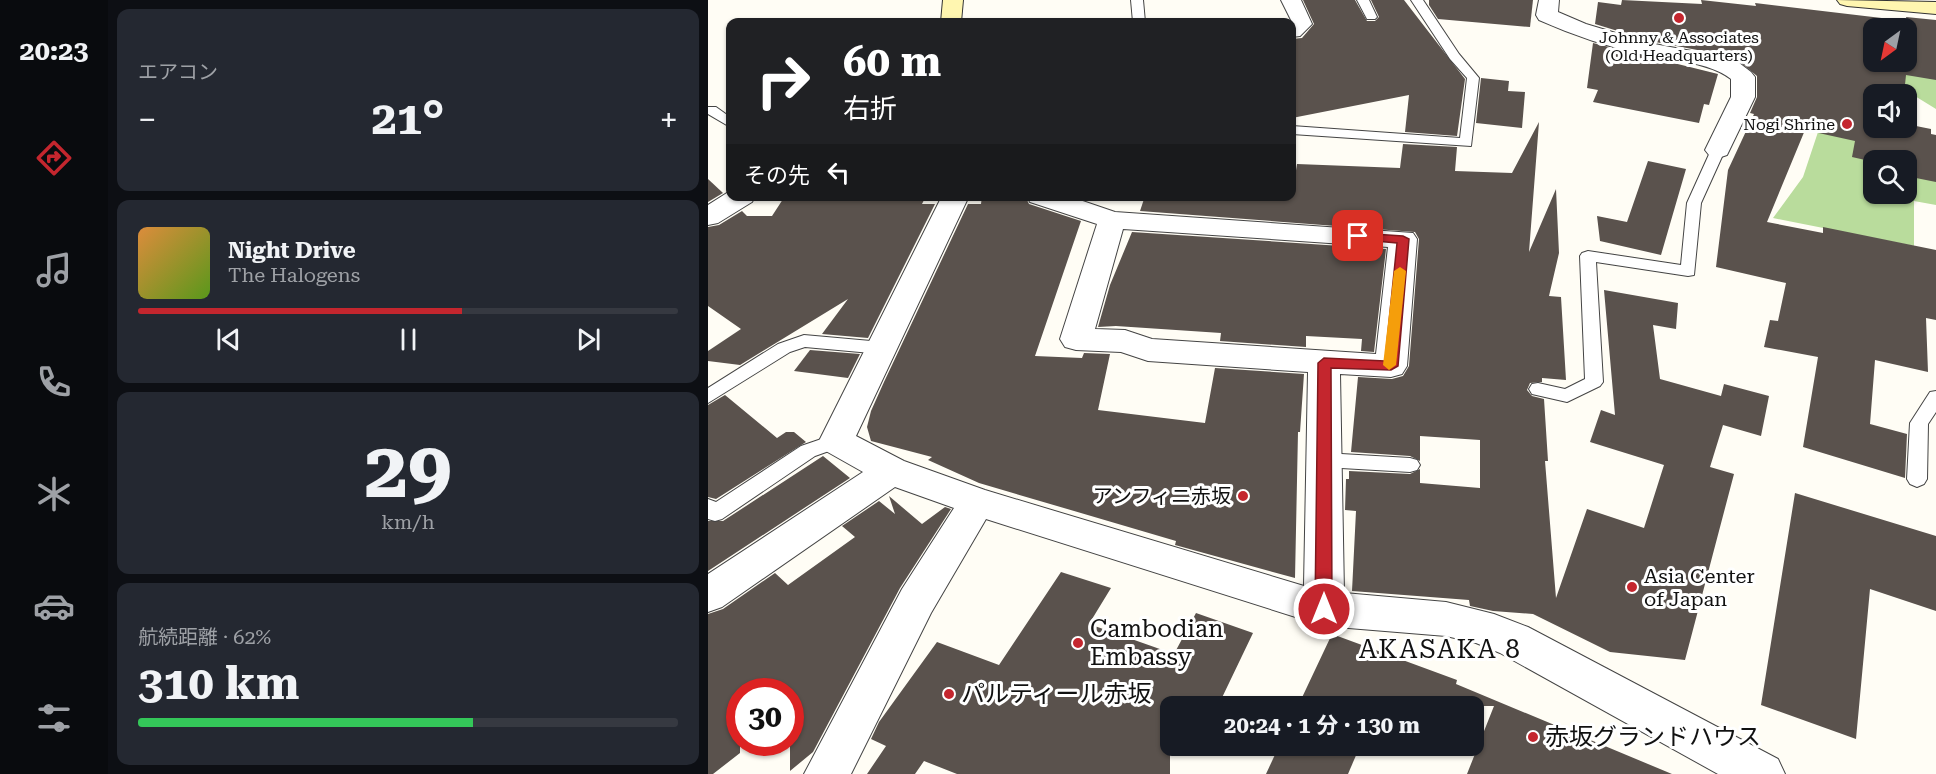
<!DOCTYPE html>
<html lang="ja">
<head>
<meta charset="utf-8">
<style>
  :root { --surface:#171b24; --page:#242831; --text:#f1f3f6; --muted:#9ea1a6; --line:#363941; --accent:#c4262e }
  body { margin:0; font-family:"Roboto Serif","Noto Sans JP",serif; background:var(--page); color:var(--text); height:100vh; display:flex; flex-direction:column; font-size:22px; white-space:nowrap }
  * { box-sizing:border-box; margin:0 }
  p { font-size:20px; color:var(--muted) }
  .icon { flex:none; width:33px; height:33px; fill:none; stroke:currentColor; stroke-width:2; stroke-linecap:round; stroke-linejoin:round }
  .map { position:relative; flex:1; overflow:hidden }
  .details { display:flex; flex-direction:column; gap:9px; padding:9px; background:#0d0f14; width:600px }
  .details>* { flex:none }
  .banner { position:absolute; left:18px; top:18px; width:570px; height:183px; border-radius:12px; box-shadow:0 2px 4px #0004; background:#202124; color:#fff; overflow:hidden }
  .needle { width:39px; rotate:213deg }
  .buttons { position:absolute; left:1155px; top:18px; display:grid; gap:12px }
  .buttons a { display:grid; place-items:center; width:54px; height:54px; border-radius:12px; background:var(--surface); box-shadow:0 2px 4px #0004; font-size:30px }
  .speed { position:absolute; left:18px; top:678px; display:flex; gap:12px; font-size:30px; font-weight:700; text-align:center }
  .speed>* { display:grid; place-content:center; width:78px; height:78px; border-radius:50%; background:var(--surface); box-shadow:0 2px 4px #0004; line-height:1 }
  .speed .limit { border:9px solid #d22; background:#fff; color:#111 }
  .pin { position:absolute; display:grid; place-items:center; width:51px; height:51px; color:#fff; margin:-26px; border-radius:12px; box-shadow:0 3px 9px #0006 }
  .me { position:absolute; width:66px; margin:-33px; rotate:0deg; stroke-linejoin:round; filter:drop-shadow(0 0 4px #0008) }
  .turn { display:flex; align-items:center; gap:21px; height:126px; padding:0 18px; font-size:27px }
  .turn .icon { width:78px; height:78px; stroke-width:2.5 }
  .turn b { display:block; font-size:42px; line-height:51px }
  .then { display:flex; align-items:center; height:57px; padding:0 18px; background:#0003; gap:12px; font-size:22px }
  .big { font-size:45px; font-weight:700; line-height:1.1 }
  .details .widget { flex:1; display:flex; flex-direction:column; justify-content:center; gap:9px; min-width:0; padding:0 21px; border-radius:12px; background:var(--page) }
  .details .dial { align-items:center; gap:0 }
  .dial b { font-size:78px; line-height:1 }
  .song { display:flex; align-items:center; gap:18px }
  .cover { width:72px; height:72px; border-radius:9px; background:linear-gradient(135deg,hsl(30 70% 55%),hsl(90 70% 35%)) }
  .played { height:6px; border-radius:3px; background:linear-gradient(90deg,var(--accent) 60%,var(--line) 60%) }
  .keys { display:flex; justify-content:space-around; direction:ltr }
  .heat { display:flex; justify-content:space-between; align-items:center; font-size:33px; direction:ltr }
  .charge { height:9px; border-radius:4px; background:linear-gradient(90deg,#34c759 62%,var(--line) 0) }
  .trip { position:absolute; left:452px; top:696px; width:324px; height:60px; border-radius:12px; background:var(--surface); box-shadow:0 2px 4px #0004; font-weight:700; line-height:60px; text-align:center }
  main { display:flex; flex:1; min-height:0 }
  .tab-bar { display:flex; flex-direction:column; width:108px; justify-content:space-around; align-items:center; background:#090b0e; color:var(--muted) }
  .tab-bar .icon { width:42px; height:42px }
  .tab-bar .on { color:var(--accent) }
  .tab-bar b { font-size:27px; color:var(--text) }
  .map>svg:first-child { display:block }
  .forest { fill:#b9dc9c; fill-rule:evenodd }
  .building { fill:#5a524d; fill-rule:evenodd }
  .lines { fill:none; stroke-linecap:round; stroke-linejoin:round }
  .lane-casing { stroke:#444; stroke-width:2 }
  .street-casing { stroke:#444; stroke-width:2 }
  .secondary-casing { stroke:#333; stroke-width:2 }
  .lane { fill:#fff; fill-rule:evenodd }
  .street { fill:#fff; fill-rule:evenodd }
  .secondary { fill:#fff6b0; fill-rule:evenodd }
  .route { fill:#c4262e; stroke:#7f191e; stroke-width:1.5 }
  .slow { fill:#f59e0b }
  .poi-dot { fill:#c4262e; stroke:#fff; stroke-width:2 }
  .labels { text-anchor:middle; stroke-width:6; stroke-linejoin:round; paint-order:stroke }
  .far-poi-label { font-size:16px; fill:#111; stroke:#fff }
  .poi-label { font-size:20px; fill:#111; stroke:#fff; text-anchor:end }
  .near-poi-label { font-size:24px; fill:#111; stroke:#fff; text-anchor:start }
  .near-neighbourhood-label { font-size:26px; letter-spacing:1.5px; fill:#111; stroke:#fff }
</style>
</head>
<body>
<main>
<nav class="tab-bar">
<b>20:23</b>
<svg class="icon on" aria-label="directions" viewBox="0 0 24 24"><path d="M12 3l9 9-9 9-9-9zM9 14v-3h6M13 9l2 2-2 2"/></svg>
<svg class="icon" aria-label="music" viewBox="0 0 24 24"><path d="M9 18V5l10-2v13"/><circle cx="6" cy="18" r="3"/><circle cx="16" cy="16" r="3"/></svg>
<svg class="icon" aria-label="phone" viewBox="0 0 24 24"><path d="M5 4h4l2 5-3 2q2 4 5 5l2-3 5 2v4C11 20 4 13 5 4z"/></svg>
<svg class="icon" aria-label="climate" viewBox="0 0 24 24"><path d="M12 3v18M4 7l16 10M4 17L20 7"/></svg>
<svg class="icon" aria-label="car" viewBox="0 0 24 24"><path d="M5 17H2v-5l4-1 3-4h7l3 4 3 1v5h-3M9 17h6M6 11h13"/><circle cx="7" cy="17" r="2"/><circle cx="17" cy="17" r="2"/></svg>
<svg class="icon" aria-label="filters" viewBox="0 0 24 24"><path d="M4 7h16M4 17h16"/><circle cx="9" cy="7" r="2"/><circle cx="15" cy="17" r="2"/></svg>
</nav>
<section class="details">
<div class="widget"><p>エアコン</p>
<div class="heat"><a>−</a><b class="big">21°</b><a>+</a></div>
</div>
<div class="widget">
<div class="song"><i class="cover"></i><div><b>Night Drive</b><p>The Halogens</p></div></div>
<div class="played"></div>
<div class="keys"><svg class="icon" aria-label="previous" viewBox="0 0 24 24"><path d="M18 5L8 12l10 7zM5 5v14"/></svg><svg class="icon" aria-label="pause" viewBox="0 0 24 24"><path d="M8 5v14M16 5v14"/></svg><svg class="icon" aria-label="next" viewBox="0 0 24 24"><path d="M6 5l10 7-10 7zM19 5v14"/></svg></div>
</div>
<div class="widget dial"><b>29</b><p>km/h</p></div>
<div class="widget"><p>航続距離 · 62%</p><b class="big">310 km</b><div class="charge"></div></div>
</section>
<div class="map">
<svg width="1228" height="774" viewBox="0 0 1228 774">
  <rect width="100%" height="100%" fill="#fffdf5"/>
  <!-- forest -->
  <g class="forest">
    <path d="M1228 46V109L1202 93 1142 81 1166 62H1198Z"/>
    <path d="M1114 120 1228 143V205L1206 201V246L1065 218 1095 177ZM1166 160H1198V194H1166Z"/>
  </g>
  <!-- building -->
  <g class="building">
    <path d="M595 0H647L659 21H667L671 17 663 0H696L757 79 749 136 697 132 701 95 584 118V39L594 38 606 24Z"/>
    <path d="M721 0H825L822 27 730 19 721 5Z"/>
    <path d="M914 0 994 4 993 0 1048 6 1047 3 1199 21 1198 17 1228 20V80L1198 75 1196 94H1166V128H1198V124L1223 129V134L1228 135V182L1198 176V160L1166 162 1144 157 1147 141 1097 130 1059 222 1115 233V227L1228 250V320L1218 318 1220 372 1167 360 1162 424 1199 434 1197 478 1095 447 1110 357 1056 347 1062 320 1070 321 1078 283 1008 267 1020 170 1046 114 1042 113 1049 97V76L1026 57 942 41 887 24 890 2 913 5ZM1166 28H1198V62H1166Z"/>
    <path d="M885 43 1010 74 1001 105 996 104 991 123 885 102 890 90 879 88Z"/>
    <path d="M773 78 801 81 800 91 817 92 814 128 768 123Z"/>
    <path d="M831 122 821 252 848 189 851 253 841 296 853 297 858 380 834 378V382L822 383 819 390 824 396 836 399 840 461H837L848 598 879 509 936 528 956 465 882 442 893 410 907 415 896 290 970 303 968 329 945 325 952 379 1013 396 1016 384 1061 396 1053 436 1015 425 1002 467 1026 474 977 660 902 652 825 614 785 611 762 606 761 600 644 591 648 511 637 510 638 479H641V471L702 474 712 469V483L772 488V440L712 436V461L702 456 643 452 650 377 684 379 695 376 701 366 711 239 707 232 432 211 437 196H584L589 164 692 168 695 144 749 147 747 171 804 173Z"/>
    <path d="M940 161 978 169 953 255 892 241 889 216 919 222Z"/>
    <path d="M0 179 15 193 0 202Z"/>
    <path d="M77 196H218L214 204H227L160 338 114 334 140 299 32 365 0 361V351L33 329 0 306V227L11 225 34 211 39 216H64Z"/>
    <path d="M274 196H317L321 204 373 221 327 356 374 358 376 353 402 354 390 410 497 423 507 368 596 374 592 432H590L587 578 467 545 468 541 271 483 220 460 224 457 163 441 159 427 163 411 176 382 260 204H273Z"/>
    <path d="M424 232 678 249 666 352 653 351 654 339 598 336V347L512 341 513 333 408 326 390 327 402 285Z"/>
    <path d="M102 350 152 354 140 378 86 371Z"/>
    <path d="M17 395 69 438 78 432H86L98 442 8 499 0 497V405Z"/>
    <path d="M115 456 142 478 0 571V521H15Z"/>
    <path d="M1087 493 1228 536V611L1162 589 1148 739 1053 705Z"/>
    <path d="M181 496 214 524 237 507 243 509 192 588 105 752 82 771V692H32V753L5 774H0V614L15 609 67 573 80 585 147 537 134 526 171 501 187 514Z"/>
    <path d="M353 572 403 588 381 624 466 654 488 613 545 633 510 706H462V774H249L216 761 207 774H159L178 746 163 739 171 722 229 642 291 665Z"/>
    <path d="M624 634 749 680 748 684 964 774H759L786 706H590Z"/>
    <path d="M571 746H652L640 774H558Z"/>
  </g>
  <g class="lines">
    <defs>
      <g id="lane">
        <path d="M423 0H435L437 22H425Z"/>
        <path d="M649 0H661L669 17 667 19H659Z"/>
        <path d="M703 0H715L751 54 771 78 763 146 584 134V126L752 138 759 78 742 59Z"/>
        <path d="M0 107H8L22 117V127L0 114Z"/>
        <path d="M1010 146 1017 150 993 203 986 275 980 276 888 262 895 382 892 386 859 402 824 394 821 389 824 384 830 383 857 389 877 379 872 256 874 253 880 251 973 265 979 203 1003 150Z"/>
        <path d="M96 335 174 342 183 348 174 354 97 347 82 352 0 403V388L70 344Z"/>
        <path d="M1228 391V412L1220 424 1219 479 1216 484 1209 487 1202 484 1199 479 1202 423 1222 392Z"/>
        <path d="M128 434 135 436 137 441 135 446 107 456 14 519 7 521 0 519V499L8 502 93 446Z"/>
        <path d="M616 453 702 458 709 460 712 465 709 470 702 472 616 467 609 465 606 460 609 455Z"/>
      </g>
      <g id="street">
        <path d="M573 0H593L604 24 592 36 584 37V22Z"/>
        <path d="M831 0H851L850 12 878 24 941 43 1026 59 1043 72 1047 77V97L1019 155 1010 158 1001 155 997 150 1023 97V79C1000 61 965 62 936 55 900 47 865 35 831 20L828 15Z"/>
        <path d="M22 191V196H47L44 202 10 223 0 225V205Z"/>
        <path d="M234 196H261L148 436 196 461 277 490 596 586 600 372 440 361 413 352 368 350 357 347 352 339 389 224 322 202 319 196H360L407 212 705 233 709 239 699 366 694 374 683 377 632 374 636 593 738 602 786 614 820 627 1070 759 1077 774H1010L792 653 768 643 738 636 616 626 278 519 223 613 143 774H96L194 589 246 508 187 487 14 607 0 612V574L155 472 116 450 111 441ZM415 229 680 247 668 354 444 339 417 330 387 329Z"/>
      </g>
      <g id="secondary">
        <path d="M235 0H255L253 22H233Z"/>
        <path d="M1129 0 1228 2V14L1139 6 1132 4Z"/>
      </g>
    </defs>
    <!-- lane casing -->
    <use href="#lane" class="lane-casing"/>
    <!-- street casing -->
    <use href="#street" class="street-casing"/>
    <!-- secondary casing -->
    <use href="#secondary" class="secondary-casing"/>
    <!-- lane -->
    <use href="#lane" class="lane"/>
    <!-- street -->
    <use href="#street" class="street"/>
    <!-- secondary -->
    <use href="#secondary" class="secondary"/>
  </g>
  <!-- route -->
  <path class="route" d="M650 233 695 236 701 239 690 366 683 370 623 368 624 609 621 614H610L607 609 610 363 616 358 677 361 689 243 646 239 644 236Z"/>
  <!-- slow -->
  <path class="slow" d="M692 267 698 271 688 365 681 370 675 365 686 271Z"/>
  <!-- markers -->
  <g class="poi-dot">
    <circle cx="971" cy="18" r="6"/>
    <circle cx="1139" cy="124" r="6"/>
    <circle cx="535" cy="496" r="6"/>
    <circle cx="924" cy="587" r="6"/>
    <circle cx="370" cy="643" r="6"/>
    <circle cx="241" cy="694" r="6"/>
    <circle cx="825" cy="737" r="6"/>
  </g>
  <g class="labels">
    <!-- far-poi labels -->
    <g class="far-poi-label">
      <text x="971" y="43">Johnny &amp; Associates<tspan x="971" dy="18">(Old Headquarters)</tspan></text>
      <text x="1127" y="130" text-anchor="end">Nogi Shrine</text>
    </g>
    <!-- poi labels -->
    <g class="poi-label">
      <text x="523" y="503">アンフィニ赤坂</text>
      <text x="936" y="583" text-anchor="start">Asia Center<tspan x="936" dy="23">of Japan</tspan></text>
    </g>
    <!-- near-poi labels -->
    <g class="near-poi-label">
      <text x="382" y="637">Cambodian<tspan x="382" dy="28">Embassy</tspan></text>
      <text x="253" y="702">パルティール赤坂</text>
      <text x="837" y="745">赤坂グランドハウス</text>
    </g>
    <!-- near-neighbourhood labels -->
    <g class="near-neighbourhood-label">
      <text x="732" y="658">AKASAKA 8</text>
    </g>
  </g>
</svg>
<div class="buttons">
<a><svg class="needle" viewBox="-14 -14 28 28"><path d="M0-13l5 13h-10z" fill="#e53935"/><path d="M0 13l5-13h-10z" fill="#9ea1a6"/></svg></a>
<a><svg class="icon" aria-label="sound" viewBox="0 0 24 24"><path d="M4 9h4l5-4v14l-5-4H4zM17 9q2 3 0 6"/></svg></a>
<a><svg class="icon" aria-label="search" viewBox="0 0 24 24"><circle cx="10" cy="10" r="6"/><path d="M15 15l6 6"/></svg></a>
</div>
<div class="speed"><div class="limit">30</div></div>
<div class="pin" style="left:650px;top:236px;background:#d93025"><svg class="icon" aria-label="arrive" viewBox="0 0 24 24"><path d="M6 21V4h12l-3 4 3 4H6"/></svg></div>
<svg class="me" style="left:616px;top:609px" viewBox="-20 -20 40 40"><circle r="17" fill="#c4262e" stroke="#fff" stroke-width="3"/><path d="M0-11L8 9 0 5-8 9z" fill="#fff"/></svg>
<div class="trip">20:24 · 1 分 · 130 m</div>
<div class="banner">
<div class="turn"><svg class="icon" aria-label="right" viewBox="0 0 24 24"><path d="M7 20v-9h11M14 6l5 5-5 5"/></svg><div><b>60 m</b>右折</div></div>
<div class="then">その先<svg class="icon" aria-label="left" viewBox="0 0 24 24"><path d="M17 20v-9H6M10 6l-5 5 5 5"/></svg></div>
</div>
</div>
</main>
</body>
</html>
